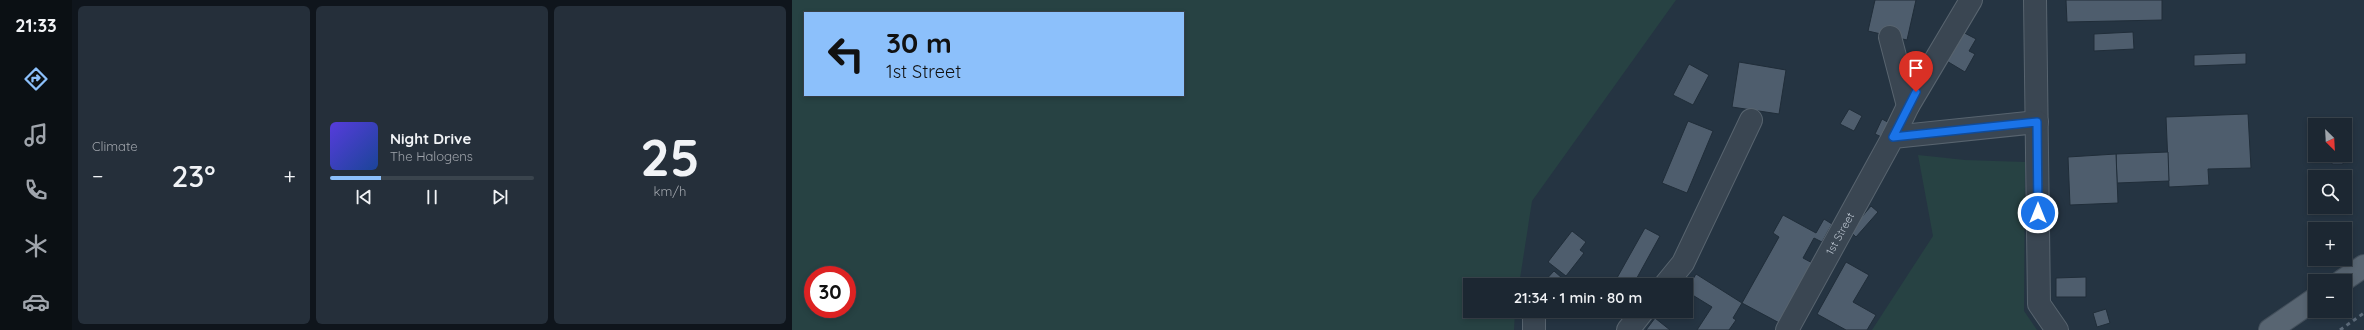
<!DOCTYPE html>
<html lang="en">
<head>
<meta charset="utf-8">
<style>
  :root { --surface:#1c2732; --page:#252f3a; --text:#f1f3f6; --muted:#a0a5ac; --line:#3a444d; --accent:#8cc0fb }
  body { margin:0; font-family:Quicksand,sans-serif; background:var(--page); color:var(--text); height:100vh; display:flex; flex-direction:column; font-size:15px; white-space:nowrap }
  * { box-sizing:border-box; margin:0 }
  p { font-size:13px; color:var(--muted) }
  .icon { flex:none; width:22px; height:22px; fill:none; stroke:currentColor; stroke-width:2; stroke-linecap:round; stroke-linejoin:round }
  .map { position:relative; flex:1; overflow:hidden }
  .sheet { display:flex; flex-direction:column; gap:6px; padding:6px; background:#0f151c; width:720px }
  .sheet>* { flex:none }
  .top-card { position:absolute; left:12px; top:12px; width:380px; height:84px; border-radius:0px; box-shadow:0 2px 6px #0003,0 0 0 1px var(--line); background:#8cc0fb; color:#111; overflow:hidden }
  .needle { width:26px; rotate:156deg }
  .controls { position:absolute; left:1516px; top:118px; display:grid; gap:8px }
  .controls a { display:grid; place-items:center; width:44px; height:44px; border-radius:0px; background:var(--surface); box-shadow:0 2px 6px #0003,0 0 0 1px var(--line); font-size:20px }
  .speed { position:absolute; left:12px; top:266px; display:flex; gap:8px; font-size:20px; font-weight:700; text-align:center }
  .speed>* { display:grid; place-content:center; width:52px; height:52px; border-radius:50%; background:var(--surface); box-shadow:0 2px 6px #0003,0 0 0 1px var(--line); line-height:1 }
  .speed .limit { border:6px solid #d22; background:#fff; color:#111 }
  .pin { position:absolute; display:grid; place-items:center; width:34px; height:34px; color:#fff; margin:-41px -17px; border-radius:50% 50% 50% 0; rotate:-45deg; box-shadow:0 0 4px #0007 }
  .pin .icon { rotate:45deg }
  .me { position:absolute; width:44px; margin:-22px; rotate:0deg; stroke-linejoin:round; filter:drop-shadow(0 0 3px #0008) }
  .turn { display:flex; align-items:center; gap:14px; height:84px; padding:0 16px; font-size:18px }
  .turn .icon { width:52px; height:52px; stroke-width:2.5 }
  .turn b { display:block; font-size:28px; line-height:34px }
  .big { font-size:30px; font-weight:600; line-height:1.1 }
  .sheet .tile { flex:1; display:flex; flex-direction:column; justify-content:center; gap:6px; min-width:0; padding:0 14px; border-radius:6px; background:var(--page) }
  .sheet .dial { align-items:center; gap:0 }
  .dial b { font-size:52px; line-height:1 }
  .song { display:flex; align-items:center; gap:12px }
  .cover { width:48px; height:48px; border-radius:6px; background:linear-gradient(135deg,hsl(250 70% 55%),hsl(220 70% 35%)) }
  .played { height:4px; border-radius:2px; background:linear-gradient(90deg,var(--accent) 25%,var(--line) 25%) }
  .keys { display:flex; justify-content:space-around; direction:ltr }
  .heat { display:flex; justify-content:space-between; align-items:center; font-size:22px; direction:ltr }
  .sheet .tiles { flex:1; display:grid; gap:6px; grid-template-columns:repeat(3,1fr) }
  .trip { position:absolute; left:671px; top:278px; width:230px; height:40px; border-radius:0px; background:var(--surface); box-shadow:0 2px 6px #0003,0 0 0 1px var(--line); font-weight:600; line-height:40px; text-align:center }
  main { display:flex; flex:1; min-height:0 }
  .dock { display:flex; flex-direction:column; width:72px; justify-content:space-around; align-items:center; background:#0b1014; color:var(--muted) }
  .dock .icon { width:28px; height:28px }
  .dock .on { color:var(--accent) }
  .dock b { font-size:18px; color:var(--text) }
  .map>svg:first-child { display:block }
  .green { fill:#274243; fill-rule:evenodd }
  .building { fill:#4e5d6d; stroke:#202d39 }
  .lines { fill:none; stroke-linecap:round; stroke-linejoin:round }
  .minor-casing { stroke:#58646f; stroke-width:24 }
  .major-casing { stroke:#434f5b; stroke-width:24 }
  .minor { stroke:#3a4652; stroke-width:22 }
  .major { stroke:#586572; stroke-width:22 }
  .rail { stroke:#5c6a79; stroke-width:3; stroke-dasharray:4 4; stroke-linecap:butt }
  .route-casing { stroke:#114b97; stroke-width:10 }
  .route { stroke:#1a73e8; stroke-width:7 }
  .labels { text-anchor:middle; stroke-width:3; stroke-linejoin:round; paint-order:stroke }
  .street-label { font-size:11px; fill:#b7c1cc; stroke:#1e2b37 }
</style>
</head>
<body>
<main>
<nav class="dock">
<b>21:33</b>
<svg class="icon on" aria-label="directions" viewBox="0 0 24 24"><path d="M12 3l9 9-9 9-9-9zM9 14v-3h6M13 9l2 2-2 2"/></svg>
<svg class="icon" aria-label="music" viewBox="0 0 24 24"><path d="M9 18V5l10-2v13"/><circle cx="6" cy="18" r="3"/><circle cx="16" cy="16" r="3"/></svg>
<svg class="icon" aria-label="phone" viewBox="0 0 24 24"><path d="M5 4h4l2 5-3 2q2 4 5 5l2-3 5 2v4C11 20 4 13 5 4z"/></svg>
<svg class="icon" aria-label="climate" viewBox="0 0 24 24"><path d="M12 3v18M4 7l16 10M4 17L20 7"/></svg>
<svg class="icon" aria-label="car" viewBox="0 0 24 24"><path d="M5 17H2v-5l4-1 3-4h7l3 4 3 1v5h-3M9 17h6M6 11h13"/><circle cx="7" cy="17" r="2"/><circle cx="17" cy="17" r="2"/></svg>
</nav>
<section class="sheet">
<div class="tiles">
<div class="tile"><p>Climate</p>
<div class="heat"><a>−</a><b class="big">23°</b><a>+</a></div>
</div>
<div class="tile">
<div class="song"><i class="cover"></i><div><b>Night Drive</b><p>The Halogens</p></div></div>
<div class="played"></div>
<div class="keys"><svg class="icon" aria-label="previous" viewBox="0 0 24 24"><path d="M18 5L8 12l10 7zM5 5v14"/></svg><svg class="icon" aria-label="pause" viewBox="0 0 24 24"><path d="M8 5v14M16 5v14"/></svg><svg class="icon" aria-label="next" viewBox="0 0 24 24"><path d="M6 5l10 7-10 7zM19 5v14"/></svg></div>
</div>
<div class="tile dial"><b>25</b><p>km/h</p></div>
</div>
</section>
<div class="map">
<svg width="1572" height="330" viewBox="0 0 1572 330">
  <rect width="100%" height="100%" fill="#253442"/>
  <!-- green -->
  <g class="green">
    <path d="M0 0H884L740 201 727 285H678V311H723L722 330H0ZM13 13H391V95H13ZM21 275H55V309H21Z"/>
    <path d="M1126 155 1173 160 1233 162 1232 311 1245 330H1080L1141 236Z"/>
  </g>
  <!-- building -->
  <g class="building">
    <path d="M1083 0H1124L1115 40 1076 31Z"/>
    <path d="M1274 0H1370V20L1275 22Z"/>
    <path d="M1165 29 1184 39 1177 51 1183 54 1173 72 1148 57Z"/>
    <path d="M1341 32 1342 49 1302 51V34Z"/>
    <path d="M1454 53V64L1402 66V55Z"/>
    <path d="M947 62 994 70 987 114 940 107Z"/>
    <path d="M897 64 917 75 901 105 881 95Z"/>
    <path d="M1057 109 1070 116 1062 131 1048 124Z"/>
    <path d="M1456 114 1459 168 1416 169 1417 185 1377 187 1374 117Z"/>
    <path d="M1090 119 1101 125 1094 139 1083 134Z"/>
    <path d="M896 121 921 131 895 193 870 183Z"/>
    <path d="M1376 152 1377 181 1325 183 1324 154Z"/>
    <path d="M1324 154 1326 203 1278 205 1276 157Z"/>
    <path d="M1529 155H1551V164H1540V159L1529 160Z"/>
    <path d="M1079 206 1086 212 1064 237 1058 231Z"/>
    <path d="M991 215 1024 233 1032 219 1040 224 1030 242 1022 238 1011 258 1026 266 993 326 950 303 987 237 981 233Z"/>
    <path d="M853 228 868 236 841 285H821Z"/>
    <path d="M780 231 794 242 788 250 792 253 774 276 756 262Z"/>
    <path d="M1054 262 1077 275 1061 302 1084 315 1075 330H1054L1025 314Z"/>
    <path d="M762 271 778 285H749Z"/>
    <path d="M904 274 950 303 941 318 944 320 937 330H905L920 307 894 291Z"/>
    <path d="M1294 277V297H1264V278Z"/>
    <path d="M1314 309 1318 323 1305 327 1301 313Z"/>
    <path d="M863 318 878 330H854Z"/>
  </g>
  <g class="lines">
    <defs>
      <g id="minor">
        <path d="M1243 0 1247 304 1265 330"/>
        <path d="M1098 37 1116 106"/>
        <path d="M1101 137 1116 106 1179 0"/>
        <path d="M873 285 891 263 959 120"/>
        <path d="M742 318V330"/>
        <path d="M836 330 851 311"/>
        <path id="s1" d="M995 330 1101 137 1245 122"/>
      </g>
      <g id="major">
        <path d="M1550 281 1572 266"/>
        <path d="M1478 330 1523 299"/>
      </g>
    </defs>
    <!-- minor casing -->
    <use href="#minor" class="minor-casing"/>
    <!-- major casing -->
    <use href="#major" class="major-casing"/>
    <!-- minor -->
    <use href="#minor" class="minor"/>
    <!-- major -->
    <use href="#major" class="major"/>
    <!-- rail -->
    <path class="rail" d="M1548 330 1572 313"/>
  </g>
  <g class="lines">
    <defs>
      <path id="route" d="M1124 92 1101 137 1245 122 1246 213"/>
    </defs>
    <!-- route casing -->
    <use href="#route" class="route-casing"/>
    <!-- route -->
    <use href="#route" class="route"/>
  </g>
  <g class="labels">
    <!-- street labels -->
    <g class="street-label">
      <text dy="4" stroke="none"><textPath href="#s1" startOffset="110">1st Street</textPath></text>
    </g>
  </g>
</svg>
<div class="controls">
<a><svg class="needle" viewBox="-14 -14 28 28"><path d="M0-13l5 13h-10z" fill="#e53935"/><path d="M0 13l5-13h-10z" fill="#a0a5ac"/></svg></a>
<a><svg class="icon" aria-label="search" viewBox="0 0 24 24"><circle cx="10" cy="10" r="6"/><path d="M15 15l6 6"/></svg></a>
<a>+</a>
<a>−</a>
</div>
<div class="speed"><div class="limit">30</div></div>
<div class="pin" style="left:1124px;top:92px;background:#d93025"><svg class="icon" aria-label="arrive" viewBox="0 0 24 24"><path d="M6 21V4h12l-3 4 3 4H6"/></svg></div>
<svg class="me" style="left:1246px;top:213px" viewBox="-20 -20 40 40"><circle r="17" fill="#1a73e8" stroke="#fff" stroke-width="3"/><path d="M0-11L8 9 0 5-8 9z" fill="#fff"/></svg>
<div class="trip">21:34 · 1 min · 80 m</div>
<div class="top-card">
<div class="turn"><svg class="icon" aria-label="left" viewBox="0 0 24 24"><path d="M17 20v-9H6M10 6l-5 5 5 5"/></svg><div><b>30 m</b>1st Street</div></div>
</div>
</div>
</main>
</body>
</html>
